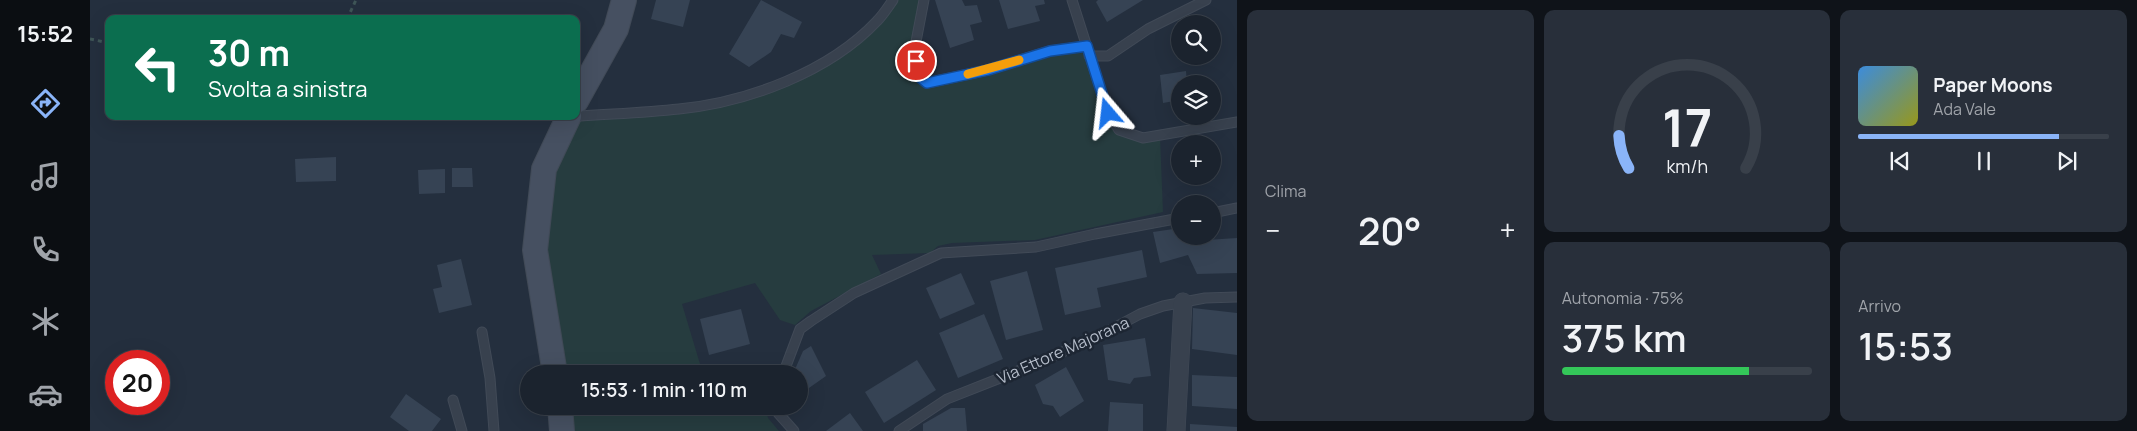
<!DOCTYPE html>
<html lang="it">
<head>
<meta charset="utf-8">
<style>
  :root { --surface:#1b232e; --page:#282f3a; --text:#f1f3f6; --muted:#a0a4aa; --line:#39404a; --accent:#8ab4f8 }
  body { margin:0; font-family:Manrope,sans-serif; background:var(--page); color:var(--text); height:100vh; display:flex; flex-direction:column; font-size:19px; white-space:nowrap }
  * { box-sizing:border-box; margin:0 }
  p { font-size:16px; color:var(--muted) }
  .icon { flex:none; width:28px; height:28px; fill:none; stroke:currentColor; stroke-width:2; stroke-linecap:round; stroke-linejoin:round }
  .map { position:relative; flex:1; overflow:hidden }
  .panel { display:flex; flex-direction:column; gap:10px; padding:10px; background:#0f1319; width:900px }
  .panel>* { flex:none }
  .guide { position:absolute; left:15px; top:15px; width:475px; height:105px; border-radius:10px; box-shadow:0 5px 20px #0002,0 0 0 1px var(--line); background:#0b6e4f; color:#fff; overflow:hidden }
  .fabs { position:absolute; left:1081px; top:15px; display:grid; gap:10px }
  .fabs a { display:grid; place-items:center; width:50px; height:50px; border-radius:50%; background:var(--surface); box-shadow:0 5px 20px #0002,0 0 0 1px var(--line); font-size:25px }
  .speed { position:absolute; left:15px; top:350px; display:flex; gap:10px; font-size:25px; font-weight:700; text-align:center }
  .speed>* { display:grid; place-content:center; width:65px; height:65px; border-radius:50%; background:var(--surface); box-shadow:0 5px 20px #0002,0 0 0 1px var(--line); line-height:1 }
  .speed .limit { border:8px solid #d22; background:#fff; color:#111 }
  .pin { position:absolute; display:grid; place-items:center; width:42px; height:42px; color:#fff; margin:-21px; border:2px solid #fff; border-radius:50%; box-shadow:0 1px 5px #0007 }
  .me { position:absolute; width:55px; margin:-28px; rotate:343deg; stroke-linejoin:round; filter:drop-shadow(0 0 4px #0008) }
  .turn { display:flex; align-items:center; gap:18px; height:105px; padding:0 20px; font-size:22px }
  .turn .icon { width:65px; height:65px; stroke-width:2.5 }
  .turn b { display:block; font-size:35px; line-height:42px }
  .big { font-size:38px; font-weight:600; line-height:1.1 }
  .panel .card { flex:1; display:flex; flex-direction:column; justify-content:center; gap:8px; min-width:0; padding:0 18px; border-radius:10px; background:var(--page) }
  .panel .dial { align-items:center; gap:0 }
  .dial svg { height:130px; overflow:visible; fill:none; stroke:var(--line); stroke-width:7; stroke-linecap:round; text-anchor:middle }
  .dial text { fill:var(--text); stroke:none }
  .song { display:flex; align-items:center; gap:15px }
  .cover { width:60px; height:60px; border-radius:8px; background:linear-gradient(135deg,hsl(210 70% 55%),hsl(60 70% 35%)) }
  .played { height:5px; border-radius:2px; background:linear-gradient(90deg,var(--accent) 80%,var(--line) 80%) }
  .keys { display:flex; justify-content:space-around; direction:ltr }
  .heat { display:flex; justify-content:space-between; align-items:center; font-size:28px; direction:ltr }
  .charge { height:8px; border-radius:4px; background:linear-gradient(90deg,#34c759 75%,var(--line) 0) }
  .panel .tiles { flex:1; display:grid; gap:10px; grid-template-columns:repeat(3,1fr) }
  .card:first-child { grid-row:span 2 }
  .trip { position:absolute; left:430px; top:365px; width:288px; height:50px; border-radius:25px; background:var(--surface); box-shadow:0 5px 20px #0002,0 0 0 1px var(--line); font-weight:600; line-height:50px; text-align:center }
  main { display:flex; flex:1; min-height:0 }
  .dock { display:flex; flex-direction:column; width:90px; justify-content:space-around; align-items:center; background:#0b0e12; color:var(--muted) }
  .dock .icon { width:35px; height:35px }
  .dock .active { color:var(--accent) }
  .dock b { font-size:22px; color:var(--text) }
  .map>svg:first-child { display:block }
  .green { fill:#263c3f }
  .building { fill:#364354 }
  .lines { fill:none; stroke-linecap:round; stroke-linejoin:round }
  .service-casing { stroke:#414a57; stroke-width:11 }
  .minor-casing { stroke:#414a57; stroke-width:19 }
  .secondary-casing { stroke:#414a57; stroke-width:26 }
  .path { stroke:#3f5557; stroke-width:3; stroke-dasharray:4 4; stroke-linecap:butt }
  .service { stroke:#38414e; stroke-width:9 }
  .minor { stroke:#38414e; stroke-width:18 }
  .secondary { stroke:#465061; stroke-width:24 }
  .route-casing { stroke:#114b97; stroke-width:12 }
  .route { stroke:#1a73e8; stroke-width:9 }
  .slow { stroke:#f59e0b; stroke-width:9 }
  .labels { text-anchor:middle; stroke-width:5; stroke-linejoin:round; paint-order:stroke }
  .street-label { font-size:16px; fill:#b4bcc9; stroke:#1d2633 }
</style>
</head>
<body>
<main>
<nav class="dock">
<b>15:52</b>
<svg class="icon active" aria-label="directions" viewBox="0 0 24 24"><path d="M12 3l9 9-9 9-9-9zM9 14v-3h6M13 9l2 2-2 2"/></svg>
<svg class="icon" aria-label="music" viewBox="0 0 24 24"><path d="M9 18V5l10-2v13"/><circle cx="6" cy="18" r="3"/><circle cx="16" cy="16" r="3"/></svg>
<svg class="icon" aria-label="phone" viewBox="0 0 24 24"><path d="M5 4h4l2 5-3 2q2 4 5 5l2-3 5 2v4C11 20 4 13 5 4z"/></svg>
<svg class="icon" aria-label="climate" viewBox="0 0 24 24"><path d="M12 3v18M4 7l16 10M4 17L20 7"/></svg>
<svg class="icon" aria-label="car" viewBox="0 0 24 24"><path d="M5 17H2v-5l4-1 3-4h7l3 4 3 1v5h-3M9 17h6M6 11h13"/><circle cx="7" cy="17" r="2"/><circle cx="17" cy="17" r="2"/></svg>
</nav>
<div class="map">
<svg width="1147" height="431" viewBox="0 0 1147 431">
  <rect width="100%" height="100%" fill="#242f3e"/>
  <!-- green -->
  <g class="green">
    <path d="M803 0H834L827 75 837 83 997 46 1029 130 1053 138 1070 136 1073 212 945 240 862 243 848 246 840 253 782 255 791 274 721 311 705 325 690 320 665 283 592 304 613 374H474L457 261 460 186 486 117 591 109 688 85 758 48Z"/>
    <path d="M479 406H675L678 418 689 431H485Z"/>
  </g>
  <!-- building -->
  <g class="building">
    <path d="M566 0H600L593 27 561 19Z"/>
    <path d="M671 0 712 22 704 38 691 34 681 52 659 67 639 54Z"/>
    <path d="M845 0H872L875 6 887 5 892 22 880 25 884 40 860 48Z"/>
    <path d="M909 0H954L955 4 945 6 950 21 918 29Z"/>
    <path d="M1008 0H1053L1017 22 1006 2Z"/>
    <path d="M1096 71 1097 84H1090V100L1073 103 1070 75Z"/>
    <path d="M246 157V181L206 182 205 159Z"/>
    <path d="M362 168H382L383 187H362Z"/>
    <path d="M355 169V193L329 194 328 170Z"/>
    <path d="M1090 228V236H1099L1101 241 1147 238V273L1107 274 1098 255 1070 263 1063 232Z"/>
    <path d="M1052 250 1057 277 1007 288 1011 307 975 315 965 268Z"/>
    <path d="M371 259 382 305 349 313 343 289 352 287 347 265Z"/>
    <path d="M937 271 953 330 916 340 900 281Z"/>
    <path d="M871 273 885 304 850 319 836 288Z"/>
    <path d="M1103 308 1147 313V355L1102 349Z"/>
    <path d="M651 309 660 344 619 355 610 319Z"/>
    <path d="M894 314 913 359 868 378 849 333Z"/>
    <path d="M1055 338 1061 376 1044 378 1040 384 1018 380 1013 345Z"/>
    <path d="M721 346 736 376 709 395V374H703L713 351Z"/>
    <path d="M827 360 846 390 794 423 775 392Z"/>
    <path d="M976 367 994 401 970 417 963 406 953 404 945 385Z"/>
    <path d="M1102 375 1147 377V409L1102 406Z"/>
    <path d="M316 394 351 419 342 431H319L300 417Z"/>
    <path d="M1020 402 1053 404V431H1018Z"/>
    <path d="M861 408H875L877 431H833V424Z"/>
    <path d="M760 413 773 431H736Z"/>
    <path d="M1100 424 1147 427V431H1100Z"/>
  </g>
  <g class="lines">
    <defs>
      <g id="service">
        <path d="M834 0 825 47 827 75 837 83 898 70 959 51 997 46"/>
        <path d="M982 0 1018 113 1029 130 1053 138 1147 122"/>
        <path d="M999 56H1018L1058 29 1116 0"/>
        <path d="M479 117C516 114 553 113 589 109 658 102 739 72 787 21 793 15 798 7 803 0"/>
        <path d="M1122 213 1147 208"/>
        <path d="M392 332 400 378 404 431"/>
        <path d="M693 374 710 329 721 321 764 293 851 253 946 247 1005 234 1090 218"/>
        <path d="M363 400 372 431"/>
        <path d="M687 406 688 413 704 431"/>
        <path d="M809 431 857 399 933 369 1005 338 1050 314 1073 306 1115 298 1147 297"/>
      </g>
      <path id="minor" d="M1086 431 1093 302"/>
      <g id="secondary">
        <path d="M486 101 526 29 534 0"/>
        <path d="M465 374 445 250 454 169 479 116"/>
        <path d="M470 406 472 431"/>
      </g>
    </defs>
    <!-- service casing -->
    <use href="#service" class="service-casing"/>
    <!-- minor casing -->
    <use href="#minor" class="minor-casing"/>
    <!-- secondary casing -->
    <use href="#secondary" class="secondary-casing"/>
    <!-- path -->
    <g class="path">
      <path d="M257 19 266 0"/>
      <path d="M0 39 19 43"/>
    </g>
    <!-- service -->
    <use href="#service" class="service"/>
    <!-- minor -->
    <use href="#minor" class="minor"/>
    <!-- secondary -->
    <use href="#secondary" class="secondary"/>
  </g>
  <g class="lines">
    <defs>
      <path id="route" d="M826 61 827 75 837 83 898 70 960 51 997 46 1018 113"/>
    </defs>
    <!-- route casing -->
    <use href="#route" class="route-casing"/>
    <!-- route -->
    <use href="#route" class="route"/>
    <!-- slow -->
    <path class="slow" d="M878 74 929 60"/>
  </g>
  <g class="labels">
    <!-- street labels -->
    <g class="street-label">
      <text transform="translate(973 350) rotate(-24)" y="6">Via Ettore Majorana</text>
    </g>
  </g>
</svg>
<div class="fabs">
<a><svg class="icon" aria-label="search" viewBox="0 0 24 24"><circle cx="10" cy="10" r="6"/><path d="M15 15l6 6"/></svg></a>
<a><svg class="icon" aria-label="layers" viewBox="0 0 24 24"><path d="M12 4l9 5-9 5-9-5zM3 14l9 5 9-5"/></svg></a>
<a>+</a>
<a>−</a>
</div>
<div class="speed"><div class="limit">20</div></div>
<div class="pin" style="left:826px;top:61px;background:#d93025"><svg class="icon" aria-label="arrive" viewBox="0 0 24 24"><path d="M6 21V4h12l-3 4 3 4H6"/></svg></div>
<svg class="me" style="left:1018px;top:113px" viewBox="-20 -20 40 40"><path d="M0-17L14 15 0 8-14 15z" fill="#1a73e8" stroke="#fff" stroke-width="4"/></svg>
<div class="trip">15:53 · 1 min · 110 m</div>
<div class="guide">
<div class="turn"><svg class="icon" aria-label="left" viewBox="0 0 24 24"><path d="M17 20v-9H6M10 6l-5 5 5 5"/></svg><div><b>30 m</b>Svolta a sinistra</div></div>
</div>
</div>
<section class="panel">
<div class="tiles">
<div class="card"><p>Clima</p>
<div class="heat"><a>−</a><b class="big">20°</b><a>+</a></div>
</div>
<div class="card dial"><svg viewBox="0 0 100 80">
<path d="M14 69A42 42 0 1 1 86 69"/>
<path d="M14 69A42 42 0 0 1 8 49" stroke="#8ab4f8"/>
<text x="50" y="56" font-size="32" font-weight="700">17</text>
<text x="50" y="72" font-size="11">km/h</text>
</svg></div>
<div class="card">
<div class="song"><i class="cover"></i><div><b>Paper Moons</b><p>Ada Vale</p></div></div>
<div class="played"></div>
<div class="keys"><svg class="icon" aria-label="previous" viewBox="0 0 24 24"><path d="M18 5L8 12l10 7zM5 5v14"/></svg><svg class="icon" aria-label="pause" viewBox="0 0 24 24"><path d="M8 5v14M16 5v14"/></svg><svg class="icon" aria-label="next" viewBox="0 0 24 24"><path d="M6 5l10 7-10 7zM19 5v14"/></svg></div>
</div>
<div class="card"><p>Autonomia · 75%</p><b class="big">375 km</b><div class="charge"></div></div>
<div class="card"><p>Arrivo</p><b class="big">15:53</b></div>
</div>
</section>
</main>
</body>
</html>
